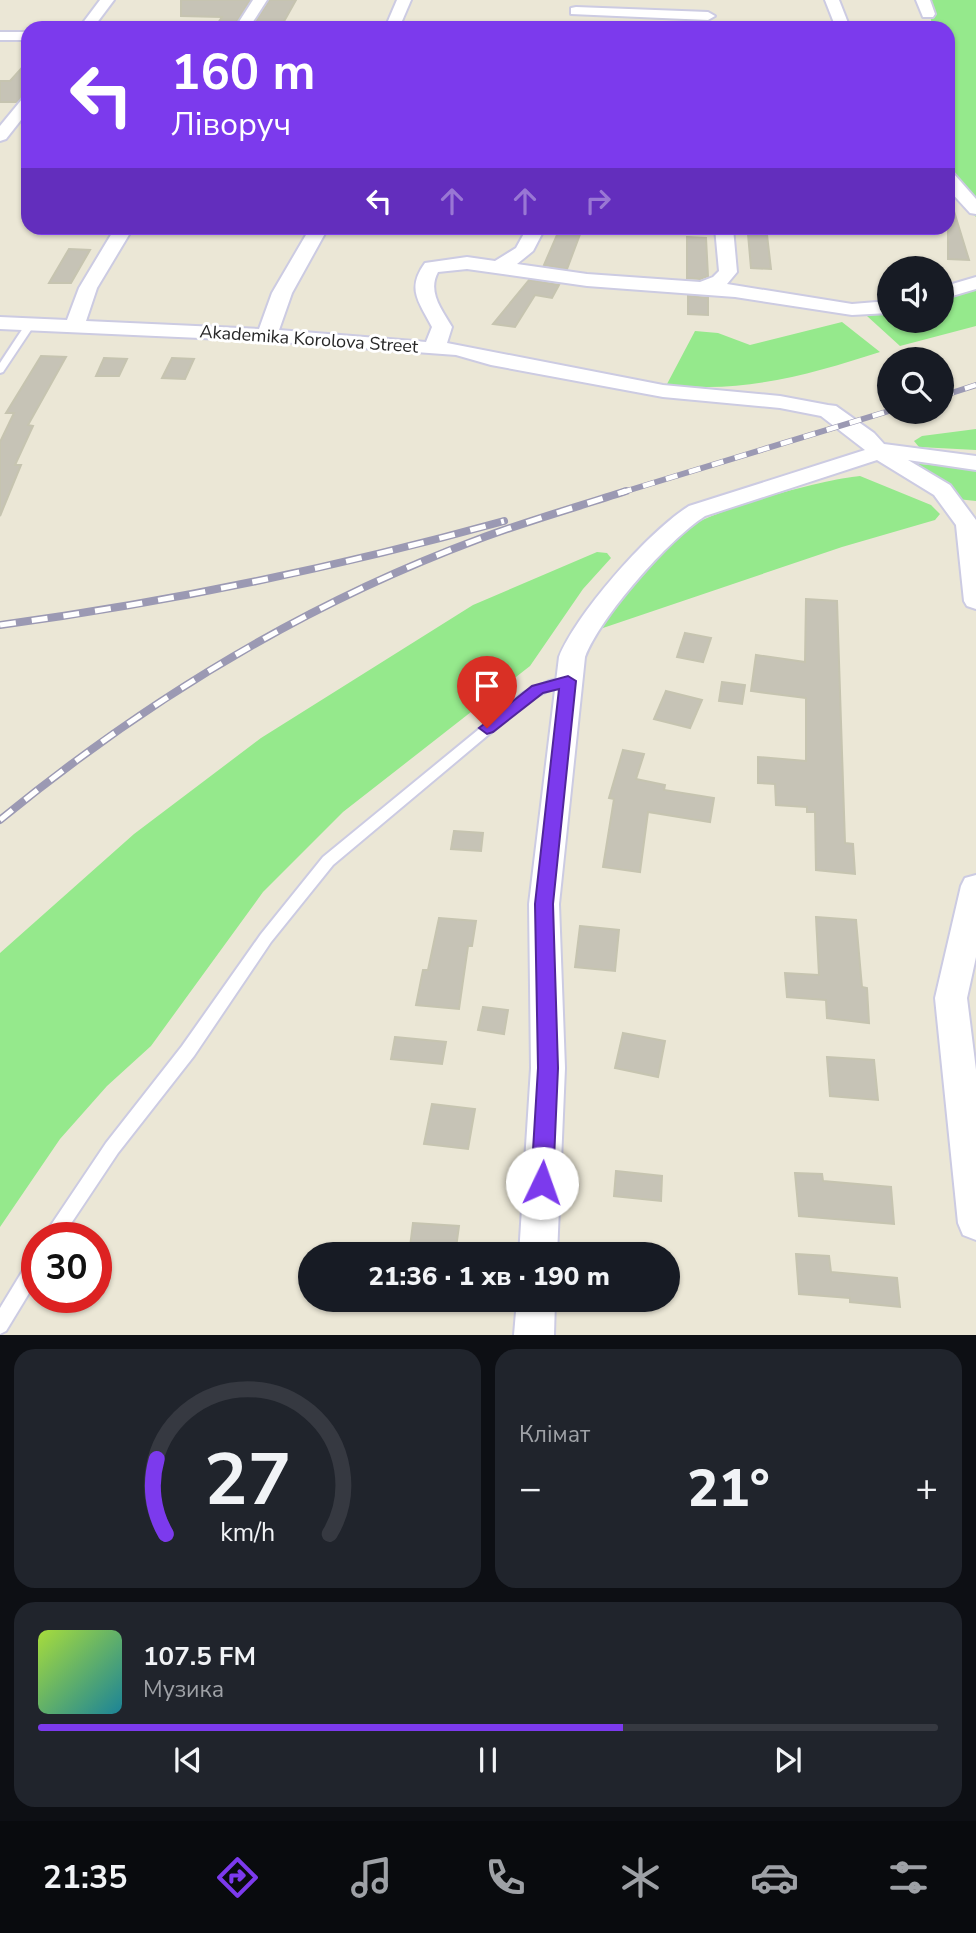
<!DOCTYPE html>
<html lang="uk">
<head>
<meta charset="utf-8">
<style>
  :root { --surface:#171b24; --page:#20242c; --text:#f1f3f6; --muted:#9ea1a6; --line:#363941; --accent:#7c3aed }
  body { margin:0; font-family:"Nunito Sans",sans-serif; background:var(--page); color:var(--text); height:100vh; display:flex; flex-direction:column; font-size:26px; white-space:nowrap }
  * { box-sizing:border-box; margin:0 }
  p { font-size:23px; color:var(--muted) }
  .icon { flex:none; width:38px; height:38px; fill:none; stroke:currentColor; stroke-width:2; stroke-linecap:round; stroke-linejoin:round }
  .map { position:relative; height:1335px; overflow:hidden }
  .side { display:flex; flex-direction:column; gap:14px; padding:14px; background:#0d0f14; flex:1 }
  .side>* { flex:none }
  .guide { position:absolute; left:21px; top:21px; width:934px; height:214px; border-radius:21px; box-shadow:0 2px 5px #0004; background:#7c3aed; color:#fff; overflow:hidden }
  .controls { position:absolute; left:877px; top:256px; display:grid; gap:14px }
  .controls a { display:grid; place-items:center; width:77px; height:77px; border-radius:50%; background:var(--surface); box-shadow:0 2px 5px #0004; font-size:35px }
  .speed { position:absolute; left:21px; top:1222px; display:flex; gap:14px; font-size:35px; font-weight:700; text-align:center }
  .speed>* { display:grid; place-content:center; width:91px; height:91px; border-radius:50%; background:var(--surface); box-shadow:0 2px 5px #0004; line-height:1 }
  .speed .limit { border:10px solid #d22; background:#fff; color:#111 }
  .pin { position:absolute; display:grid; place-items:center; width:60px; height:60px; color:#fff; margin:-72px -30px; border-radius:50% 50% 50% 0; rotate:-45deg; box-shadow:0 0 7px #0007 }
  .pin .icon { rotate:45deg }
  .me { position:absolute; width:77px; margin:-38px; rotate:3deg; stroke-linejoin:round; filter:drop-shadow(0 0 5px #0008) }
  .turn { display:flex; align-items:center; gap:24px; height:147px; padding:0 35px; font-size:32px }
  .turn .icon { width:91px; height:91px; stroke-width:2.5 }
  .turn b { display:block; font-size:49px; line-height:60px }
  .lanes { display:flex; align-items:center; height:66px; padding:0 35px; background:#0003; justify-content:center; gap:35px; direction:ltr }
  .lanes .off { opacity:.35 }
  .big { font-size:52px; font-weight:800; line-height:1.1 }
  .side .widget { flex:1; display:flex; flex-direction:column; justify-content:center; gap:10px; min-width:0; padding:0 24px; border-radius:21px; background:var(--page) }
  .side .dial { align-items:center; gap:0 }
  .dial svg { height:182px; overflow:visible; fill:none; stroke:var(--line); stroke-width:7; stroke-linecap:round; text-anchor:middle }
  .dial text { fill:var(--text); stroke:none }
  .song { display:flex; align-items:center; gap:21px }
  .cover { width:84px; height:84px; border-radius:10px; background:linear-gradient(135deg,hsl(80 70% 55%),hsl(190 70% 35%)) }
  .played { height:7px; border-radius:4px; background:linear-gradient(90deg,var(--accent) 65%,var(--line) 65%) }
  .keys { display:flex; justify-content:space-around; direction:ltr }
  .heat { display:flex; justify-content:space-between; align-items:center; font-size:38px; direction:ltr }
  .side .tiles { flex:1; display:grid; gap:14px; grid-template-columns:1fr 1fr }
  .widget:last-child { grid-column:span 2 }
  .trip { position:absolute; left:298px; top:1242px; width:382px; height:70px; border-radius:35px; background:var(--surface); box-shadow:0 2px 5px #0004; font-weight:800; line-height:70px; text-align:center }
  .tabs { display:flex; height:112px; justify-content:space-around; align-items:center; background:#090b0e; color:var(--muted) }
  .tabs .icon { width:49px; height:49px }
  .tabs .selected { color:var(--accent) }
  .tabs b { font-size:32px; color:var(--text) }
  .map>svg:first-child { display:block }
  .green { fill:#95e98c }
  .building { fill:#c6c3b6; stroke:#c6c4b0; stroke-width:2 }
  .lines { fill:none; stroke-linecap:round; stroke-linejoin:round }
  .lane-casing { stroke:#cccbe2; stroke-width:4 }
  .street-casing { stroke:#cccbe2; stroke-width:4 }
  .lane { fill:#fff; fill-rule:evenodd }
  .street { fill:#fff; fill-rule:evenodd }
  .rail-far1-casing { stroke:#9b99b3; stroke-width:6 }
  .rail-casing { stroke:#9b99b3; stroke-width:8 }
  .rail-far1 { stroke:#fff; stroke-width:4.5; stroke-dasharray:12; stroke-linecap:butt }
  .rail { stroke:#fff; stroke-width:5; stroke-dasharray:16; stroke-linecap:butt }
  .route { fill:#7c3aed; stroke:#51269a; stroke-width:2 }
  .labels { text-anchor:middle; stroke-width:6; stroke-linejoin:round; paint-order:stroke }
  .far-street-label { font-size:18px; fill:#272727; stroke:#fff }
</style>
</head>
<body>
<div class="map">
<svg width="976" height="1335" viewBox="0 0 976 1335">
  <rect width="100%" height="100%" fill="#ebe7d6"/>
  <!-- green -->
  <g class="green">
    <path d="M926 0H976V217L963 203 949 175 948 103 951 93 948 84V28H933Z"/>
    <path d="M976 285V326L900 346 867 316 889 309V320H942V295Z"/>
    <path d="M842 322 880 352C812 374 739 395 667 384L695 331 718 333 750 345Z"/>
    <path d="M976 429V450L919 447 914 441 922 436Z"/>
    <path d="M908 463 976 469V501L957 499Z"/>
    <path d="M860 476 931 505 940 514 935 520 842 547 600 629C626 595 652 557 685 530 712 509 825 479 860 476Z"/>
    <path d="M597 552 607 553 611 558 583 589 530 666 343 812 263 892 151 1046 107 1086 60 1139 0 1227V953L134 834 261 738 473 605Z"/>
  </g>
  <!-- building -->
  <g class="building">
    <path d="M181 0H250L235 24 218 23 222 17 181 16Z"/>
    <path d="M270 0H296L282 25 254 24Z"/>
    <path d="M28 61V94L16 102H0V81H10Z"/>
    <path d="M948 208H953L969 260 948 259Z"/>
    <path d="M560 228 582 229 567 269 544 265Z"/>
    <path d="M748 234 767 235 771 269 751 268Z"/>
    <path d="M687 237 706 238 708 276 700 279 687 278Z"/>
    <path d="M69 249 90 250 71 283H49Z"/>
    <path d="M529 280 559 285 552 298 535 295 515 327 493 324Z"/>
    <path d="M688 296 708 298V315L688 314Z"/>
    <path d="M41 356 66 357 28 425 33 426 15 465H21L0 516V442L14 413H6Z"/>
    <path d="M104 358 127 359 119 376H96Z"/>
    <path d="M172 358 194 359 185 379 162 378Z"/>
    <path d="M806 599 837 601 845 843 853 844 855 874 816 870 815 812H807V807L776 805 775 784 758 783V757L806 761V698L751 691 756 655 805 662Z"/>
    <path d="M685 633 711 638 703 662 677 657Z"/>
    <path d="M722 682 745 685 742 704 719 701Z"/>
    <path d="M666 691 702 700 690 728 654 719Z"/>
    <path d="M623 750 644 754 636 779 665 785 664 790 714 798 710 822 648 812 640 872 603 867 614 799 609 798Z"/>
    <path d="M454 831 483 833 481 851 451 849Z"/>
    <path d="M816 917 856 920 862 987 867 988 869 1023 827 1018 826 1000 787 997 785 973 819 975Z"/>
    <path d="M439 918 476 921 472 946H468L459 1009 416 1005 423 970H428Z"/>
    <path d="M580 926 619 930 615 971 575 967Z"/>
    <path d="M483 1007 508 1010 504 1034 478 1030Z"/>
    <path d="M623 1033 665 1041 658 1077 615 1068Z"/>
    <path d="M395 1037 446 1042 442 1064 391 1059Z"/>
    <path d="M827 1057 874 1060 878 1100 830 1096Z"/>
    <path d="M432 1104 475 1109 468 1149 424 1144Z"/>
    <path d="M616 1171 662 1176 661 1201 614 1196Z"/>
    <path d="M795 1173 822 1174 823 1181 891 1187 894 1224 799 1216Z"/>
    <path d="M413 1223 459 1226 455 1255H409Z"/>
    <path d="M796 1254 829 1256 831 1272 897 1278 900 1307 850 1302V1298L799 1294Z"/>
  </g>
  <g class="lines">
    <defs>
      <g id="lane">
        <path d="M30 321 35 324 3 372 0 373V363L27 322Z"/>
        <path d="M568 677 574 681 572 684 556 687 531 699 333 865 271 942 194 1056 118 1153 62 1237H43L106 1143 182 1046 261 934 323 857 523 693 549 681Z"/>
        <path d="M37 1255V1280L6 1331 0 1334V1308L31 1257Z"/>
      </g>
      <g id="street">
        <path d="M100 0H114L93 28H79Z"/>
        <path d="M253 0H267L249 28H235Z"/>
        <path d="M397 0H411L399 28H385Z"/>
        <path d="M825 0H839L850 28H836Z"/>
        <path d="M916 0H930L935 14 933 17H923Z"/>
        <path d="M576 7 708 12 715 16 708 20 571 14V8Z"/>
        <rect x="0" y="32" width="28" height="8"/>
        <path d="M28 96V111L6 139 0 141V126L23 98Z"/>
        <path d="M948 173 954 174 976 199V214L970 213 948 189Z"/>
        <path d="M115 228H133L97 288 86 321 259 329 272 293 310 228H328L292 293 279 330 426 342 432 327C419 302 406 289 425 263L467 257 495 261 516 248 527 228H545L533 251 517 264 587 274 700 282 713 277 719 271 715 228H733L737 272 727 284 852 304 889 301V313L852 315 735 297 587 286 467 269 438 272C427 292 442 310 452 327L447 343 663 385 780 396 828 405 836 406 874 433 884 444 976 456V470L908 460 950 485 976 520V609L967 606 964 601 956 525 934 495 877 460 705 516C668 540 601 616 585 657L559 904 565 1068 557 1255H519L531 1068 529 904 559 657C577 613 648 532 689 506L865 450 821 416 780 408 663 397 491 365 456 355 267 341 0 329V317L67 320 79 288Z"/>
        <path d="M976 277V289L942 299V287Z"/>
        <path d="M976 875V957L967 998 976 1070V1240L963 1235 958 1223 935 998 961 886 965 878Z"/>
        <path d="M517 1300H555L554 1335H514Z"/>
      </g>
    </defs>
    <!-- lane casing -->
    <use href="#lane" class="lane-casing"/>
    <!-- street casing -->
    <use href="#street" class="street-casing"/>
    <!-- lane -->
    <use href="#lane" class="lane"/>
    <!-- street -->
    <use href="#street" class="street"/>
    <defs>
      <g id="rail-far1">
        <path d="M942 396 976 385"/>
        <path d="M620 493 889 411"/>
      </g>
      <g id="rail">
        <path d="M0 625C171 602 338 567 504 521"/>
        <path d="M0 820C144 702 304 604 479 539 527 521 577 507 626 491"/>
      </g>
    </defs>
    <!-- rail-far1 casing -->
    <use href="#rail-far1" class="rail-far1-casing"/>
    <!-- rail casing -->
    <use href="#rail" class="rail-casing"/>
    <!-- rail-far1 -->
    <use href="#rail-far1" class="rail-far1"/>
    <!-- rail -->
    <use href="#rail" class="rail"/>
  </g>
  <!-- route -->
  <path class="route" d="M568 676 576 681 553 904 558 1068 553 1183 550 1190 542 1193 534 1190 531 1183 538 1068 535 904 559 689 543 693 493 732 487 734 479 728 532 686Z"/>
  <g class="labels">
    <!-- far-street labels -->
    <g class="far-street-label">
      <text transform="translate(309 339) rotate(4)" y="6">Akademika Korolova Street</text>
    </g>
  </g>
</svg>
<div class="controls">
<a><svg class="icon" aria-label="sound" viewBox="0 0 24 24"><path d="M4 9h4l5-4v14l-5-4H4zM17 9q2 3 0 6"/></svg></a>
<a><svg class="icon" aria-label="search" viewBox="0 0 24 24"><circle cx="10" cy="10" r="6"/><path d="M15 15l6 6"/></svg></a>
</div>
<div class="speed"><div class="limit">30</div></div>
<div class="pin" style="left:487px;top:728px;background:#d93025"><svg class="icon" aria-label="arrive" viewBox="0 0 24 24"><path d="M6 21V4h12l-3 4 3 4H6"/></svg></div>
<svg class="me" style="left:542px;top:1183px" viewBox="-20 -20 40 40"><circle r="19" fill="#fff"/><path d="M0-13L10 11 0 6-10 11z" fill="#7c3aed"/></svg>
<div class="trip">21:36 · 1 хв · 190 m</div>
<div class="guide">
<div class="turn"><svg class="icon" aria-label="left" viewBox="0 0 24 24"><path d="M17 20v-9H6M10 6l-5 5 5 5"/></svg><div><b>160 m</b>Ліворуч</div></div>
<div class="lanes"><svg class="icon" aria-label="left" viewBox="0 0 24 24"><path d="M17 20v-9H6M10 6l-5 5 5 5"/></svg><svg class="icon off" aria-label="ahead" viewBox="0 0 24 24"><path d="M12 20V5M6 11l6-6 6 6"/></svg><svg class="icon off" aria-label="ahead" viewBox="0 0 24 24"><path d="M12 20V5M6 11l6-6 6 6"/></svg><svg class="icon off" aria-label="right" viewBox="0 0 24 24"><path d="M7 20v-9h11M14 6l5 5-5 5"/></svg></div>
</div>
</div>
<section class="side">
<div class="tiles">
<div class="widget dial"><svg viewBox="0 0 100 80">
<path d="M14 69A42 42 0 1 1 86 69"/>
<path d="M14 69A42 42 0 0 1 10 36" stroke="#7c3aed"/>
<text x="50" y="56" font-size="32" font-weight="700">27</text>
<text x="50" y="72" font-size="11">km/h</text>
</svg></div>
<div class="widget"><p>Клімат</p>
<div class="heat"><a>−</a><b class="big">21°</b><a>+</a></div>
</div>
<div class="widget">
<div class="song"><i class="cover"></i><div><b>107.5 FM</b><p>Музика</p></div></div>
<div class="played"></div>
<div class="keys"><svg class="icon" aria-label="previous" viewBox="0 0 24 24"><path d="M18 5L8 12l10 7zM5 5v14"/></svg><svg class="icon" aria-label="pause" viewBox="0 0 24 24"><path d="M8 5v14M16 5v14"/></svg><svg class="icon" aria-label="next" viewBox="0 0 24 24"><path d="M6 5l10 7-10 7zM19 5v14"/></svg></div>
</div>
</div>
</section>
<nav class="tabs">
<b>21:35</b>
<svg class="icon selected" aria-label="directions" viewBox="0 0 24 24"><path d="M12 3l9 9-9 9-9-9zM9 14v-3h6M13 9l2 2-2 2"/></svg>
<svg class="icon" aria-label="music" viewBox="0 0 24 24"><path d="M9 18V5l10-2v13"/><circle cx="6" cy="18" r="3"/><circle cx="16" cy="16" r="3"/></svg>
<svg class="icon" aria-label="phone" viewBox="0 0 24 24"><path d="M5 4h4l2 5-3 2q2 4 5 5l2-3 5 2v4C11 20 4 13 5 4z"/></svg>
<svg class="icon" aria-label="climate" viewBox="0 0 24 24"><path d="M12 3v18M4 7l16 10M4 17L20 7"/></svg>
<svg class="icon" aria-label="car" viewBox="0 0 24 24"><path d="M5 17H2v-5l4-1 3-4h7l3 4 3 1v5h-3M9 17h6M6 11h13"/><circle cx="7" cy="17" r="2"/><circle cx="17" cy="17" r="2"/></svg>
<svg class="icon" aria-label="filters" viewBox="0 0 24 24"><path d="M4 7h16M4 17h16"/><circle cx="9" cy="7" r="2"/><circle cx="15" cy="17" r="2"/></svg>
</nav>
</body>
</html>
